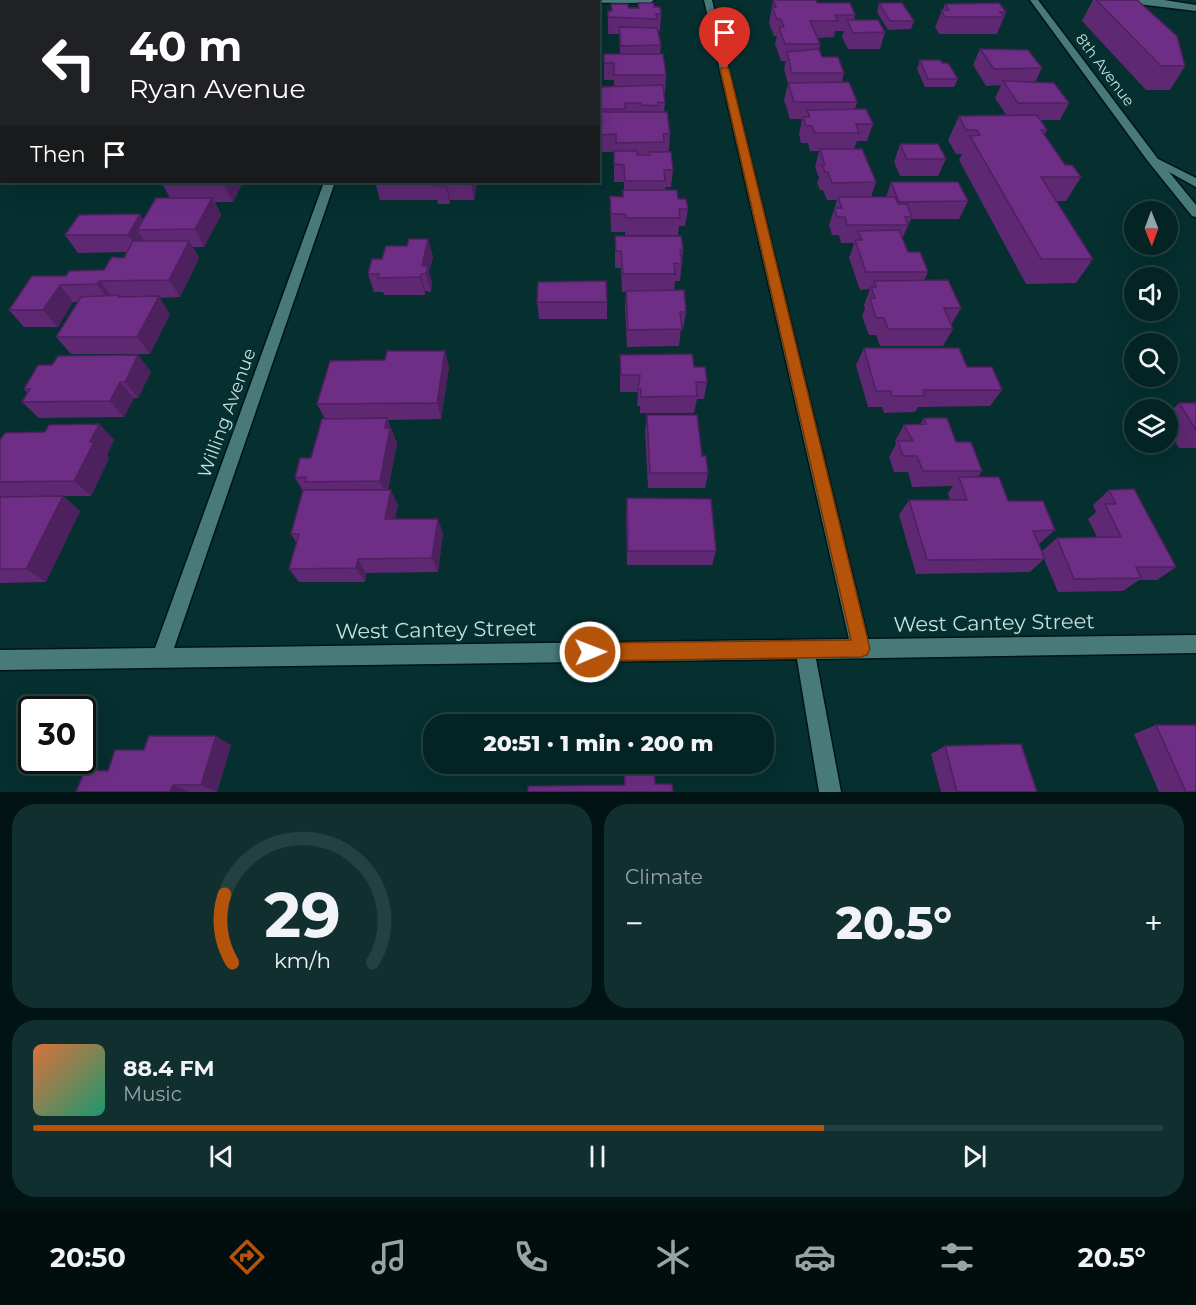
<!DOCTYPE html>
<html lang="en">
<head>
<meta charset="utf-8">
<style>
  :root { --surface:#042323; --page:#122f30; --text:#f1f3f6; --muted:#97a4a6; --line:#254041; --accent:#b45309 }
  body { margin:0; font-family:Montserrat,sans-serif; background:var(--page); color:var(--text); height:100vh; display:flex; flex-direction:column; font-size:22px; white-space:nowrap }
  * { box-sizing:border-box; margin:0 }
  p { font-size:20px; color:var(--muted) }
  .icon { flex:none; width:33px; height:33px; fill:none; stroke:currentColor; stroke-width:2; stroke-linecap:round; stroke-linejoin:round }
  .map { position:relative; height:792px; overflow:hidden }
  .details { display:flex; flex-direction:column; gap:12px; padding:12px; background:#021313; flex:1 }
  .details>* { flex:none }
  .top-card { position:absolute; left:0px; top:0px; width:600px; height:183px; box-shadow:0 6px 24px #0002,0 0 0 2px var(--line); background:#202124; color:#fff; overflow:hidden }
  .needle { width:39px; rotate:179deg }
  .controls { position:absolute; left:1124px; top:201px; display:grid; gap:12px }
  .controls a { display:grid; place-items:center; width:54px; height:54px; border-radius:50%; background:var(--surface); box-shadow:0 6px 24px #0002,0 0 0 2px var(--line); font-size:30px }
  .speed { position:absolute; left:18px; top:696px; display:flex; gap:12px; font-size:30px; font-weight:700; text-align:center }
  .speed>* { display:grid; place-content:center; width:78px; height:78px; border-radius:50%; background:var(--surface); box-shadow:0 6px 24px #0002,0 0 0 2px var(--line); line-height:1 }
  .speed .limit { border:3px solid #111; border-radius:9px; background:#fff; color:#111 }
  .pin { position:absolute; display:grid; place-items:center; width:51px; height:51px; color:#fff; margin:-62px -26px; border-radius:50% 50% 50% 0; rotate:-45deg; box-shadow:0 0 6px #0007 }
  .pin .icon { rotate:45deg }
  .me { position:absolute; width:66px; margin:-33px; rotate:89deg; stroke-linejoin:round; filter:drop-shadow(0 0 4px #0008) }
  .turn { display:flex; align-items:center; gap:21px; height:126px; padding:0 30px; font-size:27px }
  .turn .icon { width:78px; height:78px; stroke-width:2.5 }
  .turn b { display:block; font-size:42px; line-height:51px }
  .then { display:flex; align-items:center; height:57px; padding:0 30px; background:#0003; gap:12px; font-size:22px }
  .big { font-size:45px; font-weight:800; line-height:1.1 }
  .details .widget { flex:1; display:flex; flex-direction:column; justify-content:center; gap:9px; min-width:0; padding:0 21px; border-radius:24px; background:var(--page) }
  .details .dial { align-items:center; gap:0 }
  .dial svg { height:156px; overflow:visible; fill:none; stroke:var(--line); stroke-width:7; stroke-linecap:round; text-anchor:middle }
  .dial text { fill:var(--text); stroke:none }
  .song { display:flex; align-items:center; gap:18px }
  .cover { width:72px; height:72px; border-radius:9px; background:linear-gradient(135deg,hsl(20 70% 55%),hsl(160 70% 35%)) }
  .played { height:6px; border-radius:3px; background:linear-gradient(90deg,var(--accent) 70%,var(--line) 70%) }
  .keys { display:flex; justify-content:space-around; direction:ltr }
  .heat { display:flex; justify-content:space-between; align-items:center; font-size:33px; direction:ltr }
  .details .tiles { flex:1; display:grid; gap:12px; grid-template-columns:1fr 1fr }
  .widget:last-child { grid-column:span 2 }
  .trip { position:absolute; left:423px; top:714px; width:351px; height:60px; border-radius:24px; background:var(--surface); box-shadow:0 6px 24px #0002,0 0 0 2px var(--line); font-weight:800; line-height:60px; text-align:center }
  .tabs { display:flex; height:96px; justify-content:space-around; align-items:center; background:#020e0e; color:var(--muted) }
  .tabs .icon { width:42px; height:42px }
  .tabs .active { color:var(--accent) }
  .tabs b { font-size:27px; color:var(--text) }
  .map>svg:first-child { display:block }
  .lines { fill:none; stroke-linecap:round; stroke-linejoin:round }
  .minor-casing { stroke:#001516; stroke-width:3 }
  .minor { fill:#497a7a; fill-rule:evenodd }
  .wall { fill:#5f2873 }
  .shaded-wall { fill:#4d205e }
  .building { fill:#6e2e86; stroke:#4d205e; stroke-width:1.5 }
  .route { fill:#b45309; stroke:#753606; stroke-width:1.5 }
  .labels { text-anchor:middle; stroke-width:6; stroke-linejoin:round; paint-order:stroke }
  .far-street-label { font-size:15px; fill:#c5dede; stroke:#062f2f }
  .street-label { font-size:18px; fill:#c5dede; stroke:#062f2f }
  .near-street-label { font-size:21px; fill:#c5dede; stroke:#062f2f }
</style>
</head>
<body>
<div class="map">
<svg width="1196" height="792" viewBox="0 0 1196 792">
  <rect width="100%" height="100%" fill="#062f2f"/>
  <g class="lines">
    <defs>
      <g id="minor">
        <path d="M0 0H9L2 2V4Z"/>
        <path d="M390 0H398L389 2Z"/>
        <path d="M489 0H654L650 3 487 2Z"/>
        <path d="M704 0H712L868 639 1196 635V653L816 659 841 792H819L797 659 0 670V650L155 648 324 182H335L174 648 849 639Z"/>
        <path d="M1030 0H1038L1158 159 1196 178V187L1169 172 1196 205V217L1192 216 1147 160Z"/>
        <path d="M1126 0H1164L1196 5V11L1130 3Z"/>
      </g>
    </defs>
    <!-- minor casing -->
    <use href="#minor" class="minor-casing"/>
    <!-- minor -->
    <use href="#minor" class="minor"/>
  </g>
  <!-- wall -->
  <g class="wall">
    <path d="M773 0 817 3 855 15 854 20 885 32 880 49H848L842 37 844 31H835L834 37 817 38 820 44 819 49 822 57 844 73 842 82 857 102 855 109 873 124 867 141H857L854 149 876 182 871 197H886L891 182 968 201 959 219H911L902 239 908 252 928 272 924 280 961 308 951 325 953 329 943 346H880L876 335H869L862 316 865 309 864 305 870 289 860 290 849 258 854 243H841L839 235H832L829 225 837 200H827L823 190H820L817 183 819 178 815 167 819 151H810L808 143H801L799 134 802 119H790L784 100 788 84 784 69 786 61H781L775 44 777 36H774L769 23Z"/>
    <path d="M1093 0H1137L1185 66 1170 90H1146L1082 21Z"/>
    <path d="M638 3 654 7 661 14 660 31H658L661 45 660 54 666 75 665 92H663L665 103 664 112 670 134 669 151 663 152 673 170 671 187H665V190L678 199 688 209 685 226H679L678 235H625V232H611L610 196 622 197 623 190H624V182H614V152H599L598 122H600V87H614V80H604V54H620L619 34H608V11H611V4L628 8H638Z"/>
    <path d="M879 3 914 21 911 29 888 30 877 12Z"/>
    <path d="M945 4 1006 12 997 34H939L935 27Z"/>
    <path d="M980 49 1042 68 1035 82 1069 103 1060 120H1040L1047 130 1044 135 1065 165 1081 177 1066 201H1056L1093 259 1076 283 1026 284 959 160 962 154H956L948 140 959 116 1006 115 995 98 1001 85 986 86 973 65Z"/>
    <rect x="0" y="60" width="2" height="43"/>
    <path d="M920 60 942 63 958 79 954 87H925L917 69Z"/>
    <path d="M900 144 946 159 938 176H900L894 162Z"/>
    <path d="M2 145V182H41H40L0 183V146Z"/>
    <path d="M165 182H243L233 202H215L221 215 204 247H193L199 258 180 297 159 298 170 314 150 354H71L56 337 78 302H73L58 327H24L9 310 66 276 104 270 124 258 127 252 78 253 65 235 143 220 170 198 163 185Z"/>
    <path d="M375 182H477L474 200H450V204H438L437 200H380Z"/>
    <path d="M615 236 683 250 680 281H675L674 291 686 312 683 329H681L679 346 627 347 625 308 626 292H622L621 268H615Z"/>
    <path d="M428 239 433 257 429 271 432 283 431 292 425 291V295H384L383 292H374L368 274 382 259 407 246Z"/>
    <path d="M537 302H607V319H539Z"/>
    <path d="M864 348 967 367 1002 390 990 406 918 407 915 412 884 413 882 407H868L856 365Z"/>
    <path d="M445 351 449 368 441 419 388 420 397 444 388 490 398 505 395 519 443 533 438 572 366 573 365 582H299L289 569 296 542 291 534 303 491 295 478 311 458 325 419 317 404 385 360Z"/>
    <path d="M138 355 151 372 138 398H134L124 417 39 418 22 402 27 393 24 389 52 365Z"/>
    <path d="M620 355 694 367 707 382 704 399H697L694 413H640V406H637L638 392H620Z"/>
    <path d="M1179 403H1196V448H1179L1167 428V415Z"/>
    <path d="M647 415 708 473 705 488H648L645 432Z"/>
    <path d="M924 418 956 442 982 471 978 477 1008 501 1055 530 1039 544 1042 551 1057 538 1097 537 1088 519 1096 512 1093 505 1109 490 1176 567 1157 580H1139L1123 591 1058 592 1044 559 1030 572 916 574 899 515 909 500H950L948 493 953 486 912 487 908 472H894L889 457 896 444 895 441 904 425 920 424Z"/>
    <path d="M99 424 114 440 107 455 109 458 91 496H63L80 511 46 582 0 583V440L45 432Z"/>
    <path d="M627 498 716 551 712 565H627L626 513Z"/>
    <path d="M1156 725 1196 792H1159L1134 734Z"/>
    <path d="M231 745 217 792H76L108 771 144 750Z"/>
    <path d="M945 746 1037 792H941L931 754Z"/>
    <path d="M624 764H654L655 784 624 785Z"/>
  </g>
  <!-- shaded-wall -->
  <g class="shaded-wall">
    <path d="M226 182H243L233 202 224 185Z"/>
    <path d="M472 182H477L474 200 471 183Z"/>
    <path d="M447 183 450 200V204L446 186Z"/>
    <path d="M212 198 221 215 204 247 195 229Z"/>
    <path d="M140 214 150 230H137L145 242 140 252 128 235Z"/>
    <path d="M428 239 433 257 429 271 432 283 431 292 426 274 422 266Z"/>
    <path d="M189 241 199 258 180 297 169 280Z"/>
    <path d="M421 274 425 291V295L420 277Z"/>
    <path d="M100 281 112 298 110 302 97 284Z"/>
    <path d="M60 285 73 302 58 327 43 310Z"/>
    <path d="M159 296 170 314 150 354 137 337Z"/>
    <path d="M445 351 449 368 441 419 437 403Z"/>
    <path d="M138 355 151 372 138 398 125 382Z"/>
    <path d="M120 382 134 398 124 417 110 401Z"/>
    <path d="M387 418 397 444 386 496 380 481Z"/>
    <path d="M99 424 114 440 107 455 109 458 91 496 74 481 90 442Z"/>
    <path d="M391 490 398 505 392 533 385 519Z"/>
    <path d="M63 496 80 511 46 582 26 569Z"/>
    <path d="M438 519 443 533 438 572 432 558Z"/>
    <path d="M358 559 366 573 365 582 356 568Z"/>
    <path d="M216 736 231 745 217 792 201 785Z"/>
    <path d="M173 785 190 792H170Z"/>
  </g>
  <!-- building -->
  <g class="building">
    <path d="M773 0H816L817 3H850L855 15H835L838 21H810L820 44H785L779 27H784L781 19H777L772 7H776Z"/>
    <path d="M1096 0H1137L1177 36 1185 66H1161Z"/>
    <path d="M638 3H654V7H660L661 14H656L657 19 608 17V11H612L611 4H628V8H639Z"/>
    <path d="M879 3H902L914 21H890Z"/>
    <path d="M999 3 1006 12H1000L1004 17H945L941 10H949L945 4Z"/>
    <path d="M847 20H878L885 32 853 33Z"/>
    <path d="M619 27 657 28 661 45 621 46Z"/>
    <path d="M819 49 822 57H838L844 73H792L787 52Z"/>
    <path d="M980 49 1028 50 1042 68 994 69Z"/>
    <path d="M604 54H663L666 75H614V63H604Z"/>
    <rect x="0" y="60" width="2" height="26"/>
    <path d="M920 60H940L942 63H948L958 79H928Z"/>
    <path d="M1003 81 1054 83 1069 103H1018Z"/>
    <path d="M849 82 857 102H794L788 83Z"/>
    <path d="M663 85 665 103 658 102V106L642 105 641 103H625V109H600V87Z"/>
    <path d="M866 109 873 124H856L859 133H815L812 126H806L803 117H810L807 110Z"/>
    <path d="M601 112H667L670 134H663L664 142 616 143V134L599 135 598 122H602Z"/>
    <path d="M1037 115 1047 130H1041L1065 165H1072L1081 177H1041L1093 259H1041L970 136 980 135 977 130H966L959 116Z"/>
    <path d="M900 144H938L946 159H907Z"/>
    <path d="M2 145V165H0V146Z"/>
    <path d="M820 149H862L876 182 832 183 828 172H825L822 165H825Z"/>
    <path d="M614 151H637V155H650V152H671L673 170H664L665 181H625L624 165 614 164Z"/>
    <path d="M165 182H226L224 185H163Z"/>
    <path d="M375 182H472L471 183H447L446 186H434L436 182Z"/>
    <path d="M891 182H958L968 201 899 202Z"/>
    <path d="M623 190H677L678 199H686L688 209H679L680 218H626L625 214H611L610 196 623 197Z"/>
    <path d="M838 197H895L898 204H907L912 217H905L908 225H847L845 217H837L834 208H842Z"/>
    <path d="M156 198H212L195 229 137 230Z"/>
    <path d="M140 214 128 235H65L79 215Z"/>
    <path d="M899 230 908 252H920L928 272H866L855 240H862L858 231Z"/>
    <path d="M615 236H681L683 250H680L682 264 674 263 675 274H623L621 251H616Z"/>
    <path d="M409 239H428L422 266H428L426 274H421L420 277 378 278 379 274H368L372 259H382L386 246H407Z"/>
    <path d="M133 241H189L169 280 100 281 97 284 60 285 43 310H9L32 276H66L69 271 104 270 112 257 124 258Z"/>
    <path d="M948 280 961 308H944L953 329H888L884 318H876L870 298H875L871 287H876L874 281Z"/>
    <path d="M606 281 607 302H537L538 282Z"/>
    <path d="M684 290 686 312H680L682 329 628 330 626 291Z"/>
    <path d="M120 295 118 297 159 296 137 337H56L81 297Z"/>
    <path d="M864 348H959L967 367H992L1002 390H923L925 396H892L891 391H876Z"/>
    <path d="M387 351H445L437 403 317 404 330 361 385 360Z"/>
    <path d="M692 354 694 367H705L707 382H696L697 396 641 397V389H638L640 375H621L620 355Z"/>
    <path d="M138 355 125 382H120L110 401 22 402 30 389H24L38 365H52L58 356Z"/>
    <path d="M1179 403H1196V430Z"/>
    <path d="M647 415H697L702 456H706L708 473H650Z"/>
    <path d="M387 418 385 428H390L380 481 305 482 306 477 295 478 300 458H311L322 419Z"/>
    <path d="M924 418H947L956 442H971L982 471H923L917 456H903L898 441H913L904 425 926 424Z"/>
    <path d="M99 424 90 442H94L74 481 0 482V440L5 433 45 432 49 425Z"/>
    <path d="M959 477H999L1008 501H1043L1055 530 1033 531 1045 559 927 560 909 500H967Z"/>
    <path d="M1134 489 1176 567H1136L1141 578 1074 579 1057 538 1121 537 1105 504H1116L1109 490Z"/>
    <path d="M303 490H391L385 519H438L432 558 358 559 356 568 289 569 299 534H291Z"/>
    <path d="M63 496 26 569H0V497Z"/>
    <path d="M627 498 711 499 716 551H628Z"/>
    <path d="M1156 725H1196V792H1186Z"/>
    <path d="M149 736H216L201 785H173L170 792H76L85 770 108 771 115 750H144Z"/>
    <path d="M1021 744 1037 792H957L945 746Z"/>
    <path d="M625 764H654L655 784H672L673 792H528V786L625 785Z"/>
  </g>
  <!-- route -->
  <path class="route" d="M725 67 729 69 870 649 867 655 861 657 590 661 584 658 582 652 584 646 590 643 851 640 720 69Z"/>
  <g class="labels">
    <!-- far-street labels -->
    <g class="far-street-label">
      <text transform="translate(1105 70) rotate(53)" y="5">8th Avenue</text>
    </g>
    <!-- street labels -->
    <g class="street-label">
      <text transform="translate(227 413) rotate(-70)" y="6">Willing Avenue</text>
    </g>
    <!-- near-street labels -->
    <g class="near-street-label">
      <text transform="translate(994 623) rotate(-1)" y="7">West Cantey Street</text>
      <text transform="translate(436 630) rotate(-1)" y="7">West Cantey Street</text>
    </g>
  </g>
</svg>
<div class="controls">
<a><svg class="needle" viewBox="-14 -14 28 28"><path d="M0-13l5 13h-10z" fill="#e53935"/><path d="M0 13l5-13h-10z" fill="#97a4a6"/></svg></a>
<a><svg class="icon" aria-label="sound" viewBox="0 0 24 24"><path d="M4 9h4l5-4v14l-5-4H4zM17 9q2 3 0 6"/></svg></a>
<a><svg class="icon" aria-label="search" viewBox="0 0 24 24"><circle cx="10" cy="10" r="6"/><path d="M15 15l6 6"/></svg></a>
<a><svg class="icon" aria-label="layers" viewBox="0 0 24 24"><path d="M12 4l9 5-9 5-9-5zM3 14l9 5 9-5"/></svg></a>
</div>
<div class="speed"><div class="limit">30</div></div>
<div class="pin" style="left:725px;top:69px;background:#d93025"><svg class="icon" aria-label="arrive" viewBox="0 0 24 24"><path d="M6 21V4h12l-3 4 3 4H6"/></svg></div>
<svg class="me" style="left:590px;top:652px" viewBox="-20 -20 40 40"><circle r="17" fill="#b45309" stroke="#fff" stroke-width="3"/><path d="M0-11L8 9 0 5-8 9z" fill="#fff"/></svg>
<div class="trip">20:51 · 1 min · 200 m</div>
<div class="top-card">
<div class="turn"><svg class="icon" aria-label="left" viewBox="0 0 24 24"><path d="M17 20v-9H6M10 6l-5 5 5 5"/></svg><div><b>40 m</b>Ryan Avenue</div></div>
<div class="then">Then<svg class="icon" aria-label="arrive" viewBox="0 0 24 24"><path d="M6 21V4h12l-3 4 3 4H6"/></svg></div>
</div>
</div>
<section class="details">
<div class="tiles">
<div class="widget dial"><svg viewBox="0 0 100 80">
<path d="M14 69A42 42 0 1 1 86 69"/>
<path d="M14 69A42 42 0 0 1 10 34" stroke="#b45309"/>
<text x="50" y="56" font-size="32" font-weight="700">29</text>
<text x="50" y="72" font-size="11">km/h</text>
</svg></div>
<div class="widget"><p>Climate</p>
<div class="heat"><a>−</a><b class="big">20.5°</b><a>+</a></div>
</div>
<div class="widget">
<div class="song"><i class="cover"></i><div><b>88.4 FM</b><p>Music</p></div></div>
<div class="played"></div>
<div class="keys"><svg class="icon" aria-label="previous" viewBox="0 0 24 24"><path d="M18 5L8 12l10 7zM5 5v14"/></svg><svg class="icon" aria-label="pause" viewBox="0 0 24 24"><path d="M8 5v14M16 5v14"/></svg><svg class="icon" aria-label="next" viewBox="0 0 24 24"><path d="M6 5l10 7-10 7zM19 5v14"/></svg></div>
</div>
</div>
</section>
<nav class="tabs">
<b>20:50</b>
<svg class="icon active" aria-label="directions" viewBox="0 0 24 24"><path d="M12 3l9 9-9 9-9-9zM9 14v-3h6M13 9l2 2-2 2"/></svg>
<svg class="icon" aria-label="music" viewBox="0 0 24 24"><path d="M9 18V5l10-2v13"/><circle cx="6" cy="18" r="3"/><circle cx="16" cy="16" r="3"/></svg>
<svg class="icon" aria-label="phone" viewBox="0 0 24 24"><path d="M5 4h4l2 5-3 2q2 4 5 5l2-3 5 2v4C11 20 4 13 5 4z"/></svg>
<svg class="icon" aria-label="climate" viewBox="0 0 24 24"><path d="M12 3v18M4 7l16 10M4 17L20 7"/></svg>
<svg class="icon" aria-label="car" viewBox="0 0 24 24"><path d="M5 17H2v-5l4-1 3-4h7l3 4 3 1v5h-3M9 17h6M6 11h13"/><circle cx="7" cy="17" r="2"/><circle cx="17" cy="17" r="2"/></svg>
<svg class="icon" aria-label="filters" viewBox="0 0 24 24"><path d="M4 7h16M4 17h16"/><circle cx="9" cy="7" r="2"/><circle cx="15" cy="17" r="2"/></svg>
<b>20.5°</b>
</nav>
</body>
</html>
